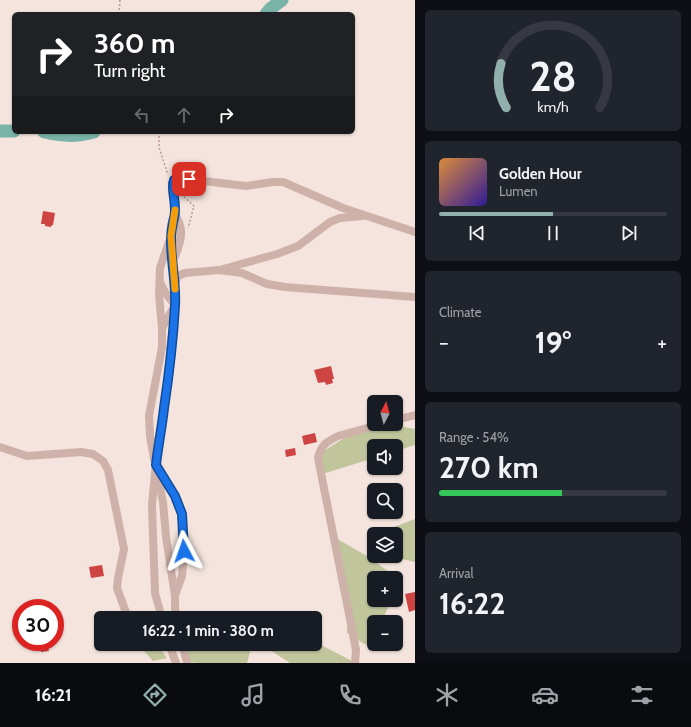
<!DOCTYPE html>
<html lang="en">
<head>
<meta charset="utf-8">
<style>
  :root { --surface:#171b24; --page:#20242c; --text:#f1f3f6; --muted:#9ea1a6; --line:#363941; --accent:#91b0ad }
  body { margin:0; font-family:Cabin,sans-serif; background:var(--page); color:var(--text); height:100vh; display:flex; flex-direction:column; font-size:15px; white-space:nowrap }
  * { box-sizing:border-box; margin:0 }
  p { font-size:13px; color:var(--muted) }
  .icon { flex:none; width:22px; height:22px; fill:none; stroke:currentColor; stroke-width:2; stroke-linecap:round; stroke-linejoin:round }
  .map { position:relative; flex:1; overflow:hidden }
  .panel { display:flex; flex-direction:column; gap:10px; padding:10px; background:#0d0f14; width:276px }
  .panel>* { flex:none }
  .guide { position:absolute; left:12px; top:12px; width:343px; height:122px; border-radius:6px; box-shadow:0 1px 3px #0004; background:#202124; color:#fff; overflow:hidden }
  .needle { width:26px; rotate:6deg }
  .controls { position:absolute; left:367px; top:395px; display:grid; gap:8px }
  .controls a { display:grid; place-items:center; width:36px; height:36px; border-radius:6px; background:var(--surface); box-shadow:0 1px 3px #0004; font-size:20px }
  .speed { position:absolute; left:12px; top:599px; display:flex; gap:8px; font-size:20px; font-weight:700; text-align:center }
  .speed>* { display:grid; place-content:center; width:52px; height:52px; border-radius:50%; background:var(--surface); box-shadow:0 1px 3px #0004; line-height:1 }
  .speed .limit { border:6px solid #d22; background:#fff; color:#111 }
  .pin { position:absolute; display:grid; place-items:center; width:34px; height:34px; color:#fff; margin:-17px; border-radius:8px; box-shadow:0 2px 6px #0006 }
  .me { position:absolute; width:44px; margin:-22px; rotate:356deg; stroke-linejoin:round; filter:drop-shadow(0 0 3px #0008) }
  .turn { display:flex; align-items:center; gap:14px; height:84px; padding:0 16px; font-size:18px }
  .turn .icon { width:52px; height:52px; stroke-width:2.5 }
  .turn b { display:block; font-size:28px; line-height:34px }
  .lanes { display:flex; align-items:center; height:38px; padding:0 16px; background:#0003; justify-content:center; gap:20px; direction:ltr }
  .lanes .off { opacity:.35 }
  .big { font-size:30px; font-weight:700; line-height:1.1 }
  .panel .widget { flex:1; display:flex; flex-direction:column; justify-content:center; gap:6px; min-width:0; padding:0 14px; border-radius:6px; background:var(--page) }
  .panel .dial { align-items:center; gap:0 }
  .dial svg { height:104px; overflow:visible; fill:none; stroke:var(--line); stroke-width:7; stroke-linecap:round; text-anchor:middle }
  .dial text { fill:var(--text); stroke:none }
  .song { display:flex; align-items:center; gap:12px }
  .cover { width:48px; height:48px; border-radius:6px; background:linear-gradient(135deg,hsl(30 70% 55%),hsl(250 70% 35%)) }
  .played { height:4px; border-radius:2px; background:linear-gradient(90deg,var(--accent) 50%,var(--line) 50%) }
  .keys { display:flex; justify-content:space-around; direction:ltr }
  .heat { display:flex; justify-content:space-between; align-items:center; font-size:22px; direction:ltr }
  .charge { height:6px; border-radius:3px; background:linear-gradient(90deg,#34c759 54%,var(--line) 0) }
  .trip { position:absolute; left:94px; top:611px; width:228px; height:40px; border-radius:6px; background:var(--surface); box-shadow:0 1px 3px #0004; font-weight:700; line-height:40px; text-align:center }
  .menu { display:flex; height:64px; justify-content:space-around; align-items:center; background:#090b0e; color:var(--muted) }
  .menu .icon { width:28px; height:28px }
  .menu .selected { color:var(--accent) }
  .menu b { font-size:18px; color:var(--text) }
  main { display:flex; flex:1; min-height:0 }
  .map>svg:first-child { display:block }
  .green { fill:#c0c59c }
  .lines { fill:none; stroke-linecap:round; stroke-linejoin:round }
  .river { stroke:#7ab4a9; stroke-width:13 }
  .building { fill:#ce4442 }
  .path { stroke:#ba9a92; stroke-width:1.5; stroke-dasharray:2 2; stroke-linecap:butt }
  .minor { stroke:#ceb1a8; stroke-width:8 }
  .route-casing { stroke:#114b97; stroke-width:10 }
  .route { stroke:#1a73e8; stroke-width:7 }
  .slow { stroke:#f59e0b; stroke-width:7 }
</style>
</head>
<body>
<main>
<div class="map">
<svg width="415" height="663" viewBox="0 0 415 663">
  <rect width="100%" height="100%" fill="#f4e4dd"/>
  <!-- green -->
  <g class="green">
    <path d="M404 427 415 429V445L396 451V446H374V458L319 475 322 452 352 433Z"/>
    <path d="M415 519V562L389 556H396V534H382L383 531Z"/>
    <path d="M334 537 367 556 395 576V578H374V600H392L381 622H374V632L366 645 347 633V595Z"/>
    <path d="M315 642 356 663H290L264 646 267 644H315Z"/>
    <path d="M153 644H157L167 658 153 661 143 650Z"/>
    <path d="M183 644H252L247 663H198L188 662Z"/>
  </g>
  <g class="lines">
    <!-- river -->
    <g class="river">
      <path d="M266 14 270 9 282 0"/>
      <path d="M0 131H14"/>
      <path d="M44 132C62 136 76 137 94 132"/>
    </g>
  </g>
  <!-- building -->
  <g class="building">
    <path d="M43 211 55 213 53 225H52L51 227 45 226V224H41Z"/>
    <path d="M331 366 334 379H332L333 383 326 385 325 382 318 383 314 370Z"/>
    <path d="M315 433 317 442 304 445 302 436Z"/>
    <path d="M295 448 296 455 286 457 285 450Z"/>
    <path d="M102 565 104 576 91 578 89 567Z"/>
    <path d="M415 592V610L409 612 405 594Z"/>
    <path d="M47 644 49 651 41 652 39 646Z"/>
  </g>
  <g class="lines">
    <!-- path -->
    <g class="path">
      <path d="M119 14 120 0"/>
      <path d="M159 132V147L168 175"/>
      <path d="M181 194 194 206 188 228"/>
    </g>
    <!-- minor -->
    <g class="minor">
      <path d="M174 259C180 244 186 230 175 215"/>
      <path d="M223 269 277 254 298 246 330 222 340 218 362 216"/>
      <path d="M160 282 166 294 175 305 162 328"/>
      <path d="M175 282 171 236 175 215V201L172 184 174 180 178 178 246 186 273 182H283L343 208 415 232"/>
      <path d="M396 420 415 415"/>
      <path d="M0 447 27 456 81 452 93 454 103 461 108 470 124 549 118 578 117 588 128 618"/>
      <path d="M154 459 150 436 149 416 162 347V328L159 294 160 268 171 236"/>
      <path d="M159 470 175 496 182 514 184 551 182 576 175 595"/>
      <path d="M157 472 163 502 166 537 175 596V608L177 618"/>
      <path d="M162 618 155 593 152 505 157 453 165 407 175 305V283L178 276 185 273 219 270 242 273 267 284 285 287 415 297"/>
      <path d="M169 644 176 663"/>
      <path d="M182 644 187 663"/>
      <path d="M355 663 356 650 352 629 318 458C321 445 326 442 338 436L381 424"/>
    </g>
  </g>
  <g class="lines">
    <defs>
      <path id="route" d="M184 551 182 514 175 496 156 465C158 446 162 427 164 408 169 375 173 340 175 306 177 276 166 247 174 218 178 205 170 189 174 180L178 178 189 179"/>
    </defs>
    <!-- route casing -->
    <use href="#route" class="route-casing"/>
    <!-- route -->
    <use href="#route" class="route"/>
    <!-- slow -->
    <path class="slow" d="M175 210 171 236 175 289"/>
  </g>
</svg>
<div class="controls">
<a><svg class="needle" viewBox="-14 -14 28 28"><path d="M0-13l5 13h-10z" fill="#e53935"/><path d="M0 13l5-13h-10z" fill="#9ea1a6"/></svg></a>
<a><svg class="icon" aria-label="sound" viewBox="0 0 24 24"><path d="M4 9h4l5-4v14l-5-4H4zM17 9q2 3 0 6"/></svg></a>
<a><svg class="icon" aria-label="search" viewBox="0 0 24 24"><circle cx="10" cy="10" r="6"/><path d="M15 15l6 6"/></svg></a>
<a><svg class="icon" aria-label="layers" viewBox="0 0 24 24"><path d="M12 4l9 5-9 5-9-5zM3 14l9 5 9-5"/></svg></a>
<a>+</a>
<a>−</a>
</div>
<div class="speed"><div class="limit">30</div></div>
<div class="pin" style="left:189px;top:179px;background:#d93025"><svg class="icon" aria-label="arrive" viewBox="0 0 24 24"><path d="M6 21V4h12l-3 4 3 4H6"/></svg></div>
<svg class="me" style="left:184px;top:551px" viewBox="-20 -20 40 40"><path d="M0-17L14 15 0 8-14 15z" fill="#1a73e8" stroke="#fff" stroke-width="4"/></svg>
<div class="trip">16:22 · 1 min · 380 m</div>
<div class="guide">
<div class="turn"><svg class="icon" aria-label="right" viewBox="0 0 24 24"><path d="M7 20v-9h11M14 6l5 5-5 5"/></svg><div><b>360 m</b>Turn right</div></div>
<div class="lanes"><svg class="icon off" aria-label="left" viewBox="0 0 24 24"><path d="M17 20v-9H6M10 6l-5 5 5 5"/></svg><svg class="icon off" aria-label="ahead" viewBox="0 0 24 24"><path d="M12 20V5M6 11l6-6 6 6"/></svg><svg class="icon" aria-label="right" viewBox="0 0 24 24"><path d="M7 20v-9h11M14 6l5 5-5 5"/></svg></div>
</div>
</div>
<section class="panel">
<div class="widget dial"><svg viewBox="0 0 100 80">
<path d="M14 69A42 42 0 1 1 86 69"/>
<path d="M14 69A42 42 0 0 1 10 35" stroke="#91b0ad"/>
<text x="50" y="56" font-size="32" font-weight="700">28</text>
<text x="50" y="72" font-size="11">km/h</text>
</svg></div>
<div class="widget">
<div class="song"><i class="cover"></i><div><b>Golden Hour</b><p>Lumen</p></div></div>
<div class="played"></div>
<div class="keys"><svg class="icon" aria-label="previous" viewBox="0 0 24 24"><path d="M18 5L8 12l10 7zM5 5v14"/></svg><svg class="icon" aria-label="pause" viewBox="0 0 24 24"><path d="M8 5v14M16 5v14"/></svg><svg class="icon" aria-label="next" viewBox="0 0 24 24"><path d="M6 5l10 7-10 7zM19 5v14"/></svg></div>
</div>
<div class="widget"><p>Climate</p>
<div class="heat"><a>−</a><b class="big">19°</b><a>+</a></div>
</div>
<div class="widget"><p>Range · 54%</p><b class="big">270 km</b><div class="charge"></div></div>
<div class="widget"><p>Arrival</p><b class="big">16:22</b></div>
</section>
</main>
<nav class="menu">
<b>16:21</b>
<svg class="icon selected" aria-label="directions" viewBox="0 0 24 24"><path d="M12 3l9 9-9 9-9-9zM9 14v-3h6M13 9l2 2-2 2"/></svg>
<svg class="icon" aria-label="music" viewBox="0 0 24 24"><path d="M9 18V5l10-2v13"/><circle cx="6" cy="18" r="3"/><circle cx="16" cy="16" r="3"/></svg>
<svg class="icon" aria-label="phone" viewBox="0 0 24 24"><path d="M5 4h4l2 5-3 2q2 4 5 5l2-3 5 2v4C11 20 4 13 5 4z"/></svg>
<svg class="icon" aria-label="climate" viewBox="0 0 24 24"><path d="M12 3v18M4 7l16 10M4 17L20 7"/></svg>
<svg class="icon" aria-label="car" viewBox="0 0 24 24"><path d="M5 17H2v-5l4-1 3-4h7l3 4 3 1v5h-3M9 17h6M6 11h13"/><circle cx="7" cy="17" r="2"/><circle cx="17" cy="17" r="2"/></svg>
<svg class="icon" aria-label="filters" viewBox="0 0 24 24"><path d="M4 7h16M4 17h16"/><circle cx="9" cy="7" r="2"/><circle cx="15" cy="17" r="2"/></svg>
</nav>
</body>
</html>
